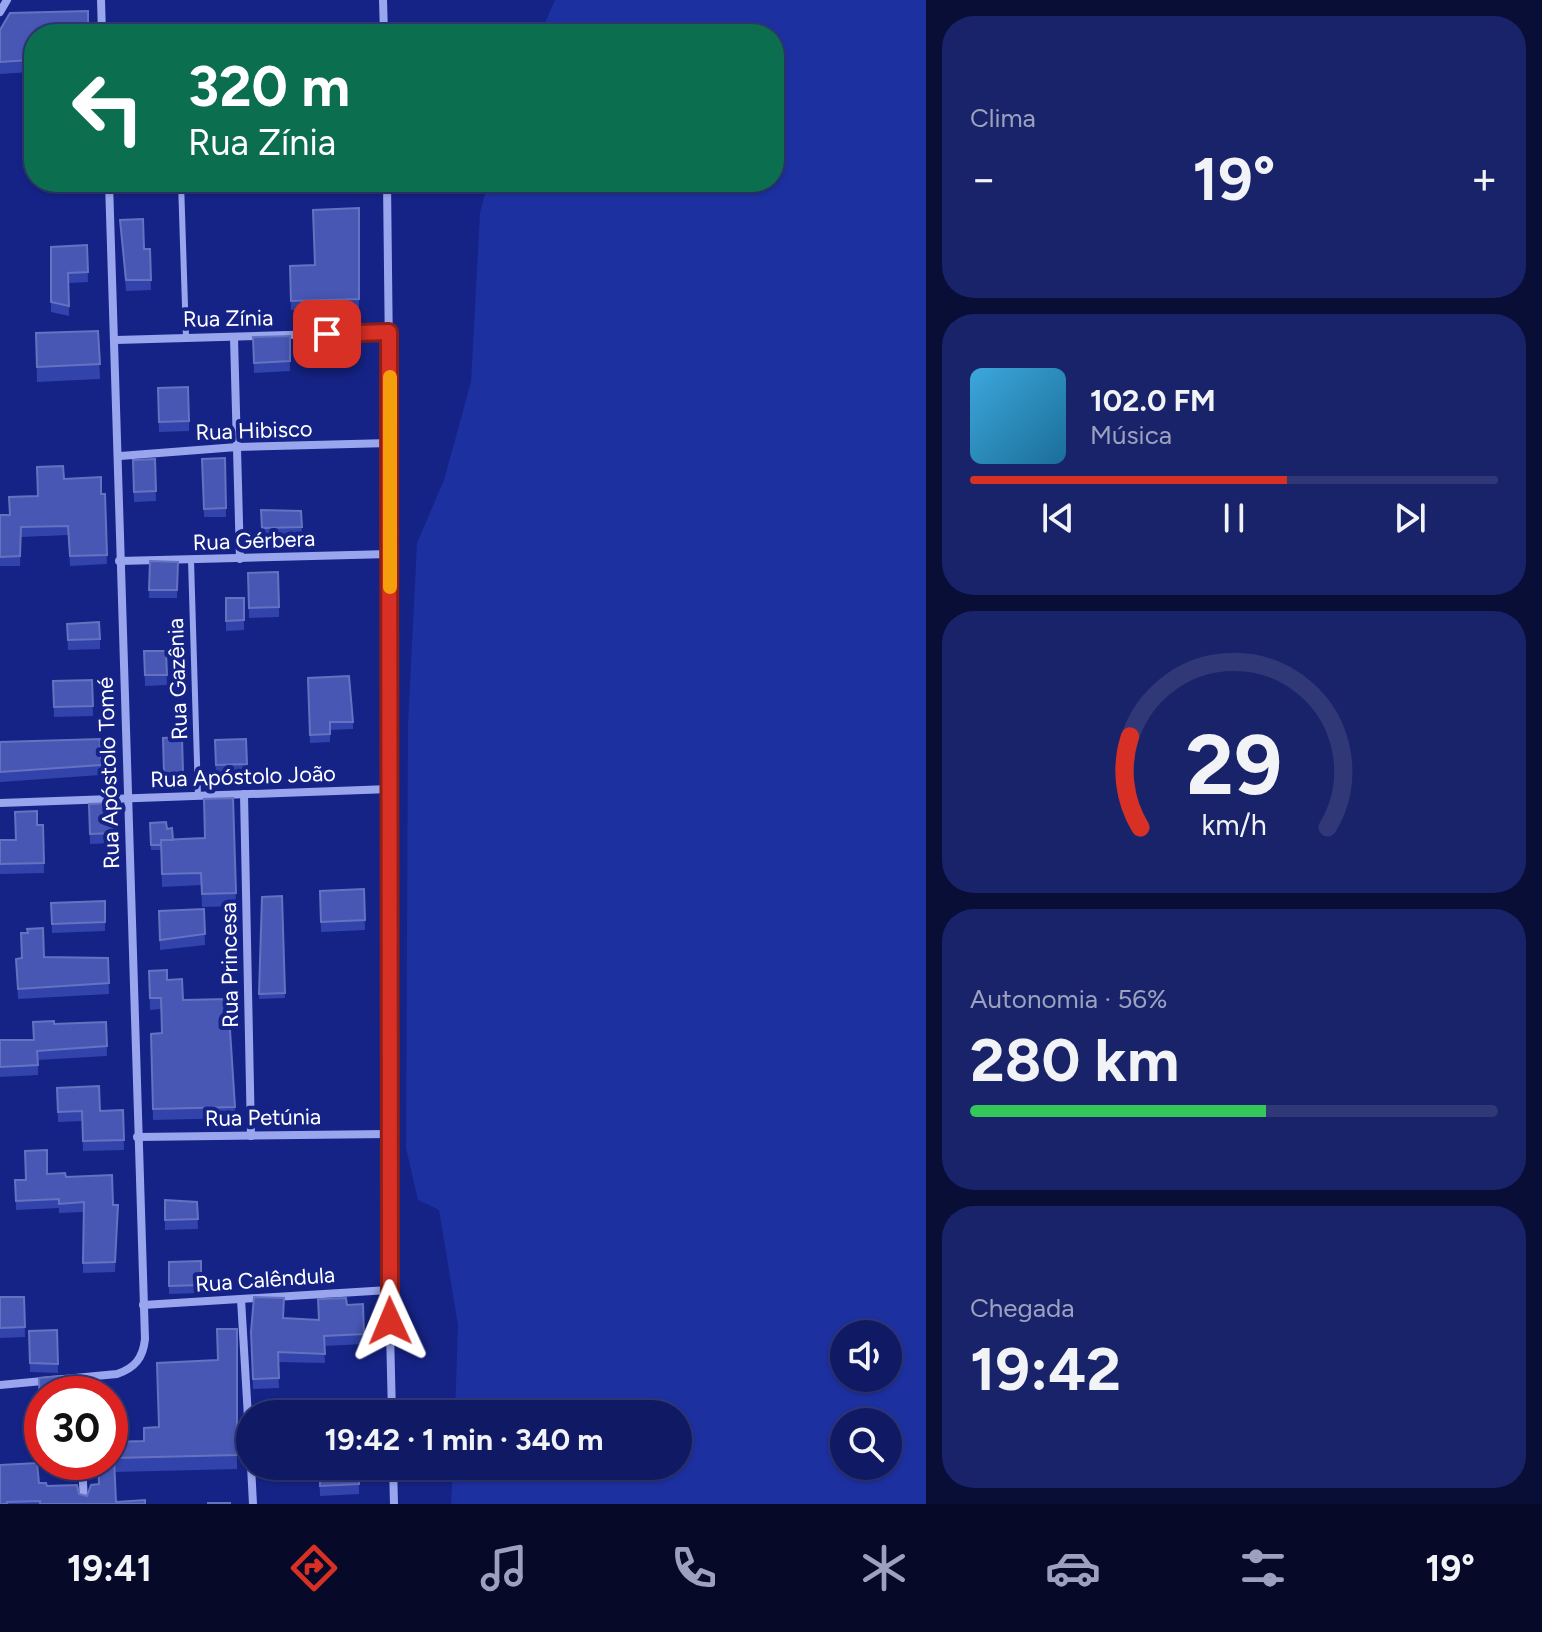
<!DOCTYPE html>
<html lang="pt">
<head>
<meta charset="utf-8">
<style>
  :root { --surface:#101a64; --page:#19236a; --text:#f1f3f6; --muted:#9ca1bf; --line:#303878; --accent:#d93025 }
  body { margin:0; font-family:Figtree,sans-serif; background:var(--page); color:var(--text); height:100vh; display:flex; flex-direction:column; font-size:30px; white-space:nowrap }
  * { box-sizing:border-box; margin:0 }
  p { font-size:26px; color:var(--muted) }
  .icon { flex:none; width:44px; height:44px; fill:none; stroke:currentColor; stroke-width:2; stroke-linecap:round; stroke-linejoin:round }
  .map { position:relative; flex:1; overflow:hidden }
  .panel { display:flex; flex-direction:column; gap:16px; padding:16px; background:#090e37; width:616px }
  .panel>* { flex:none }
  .top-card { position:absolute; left:24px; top:24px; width:760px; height:168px; border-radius:32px; box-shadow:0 2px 6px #0004,0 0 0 2px var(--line); background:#0b6e4f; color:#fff; overflow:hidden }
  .buttons { position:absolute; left:830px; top:1320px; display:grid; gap:16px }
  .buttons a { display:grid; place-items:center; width:72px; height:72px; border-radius:50%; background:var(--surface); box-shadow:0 2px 6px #0004,0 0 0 2px var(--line); font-size:40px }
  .speed { position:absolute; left:24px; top:1376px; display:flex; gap:16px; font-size:40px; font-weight:700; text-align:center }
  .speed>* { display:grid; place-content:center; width:104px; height:104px; border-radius:50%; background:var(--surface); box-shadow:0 2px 6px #0004,0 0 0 2px var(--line); line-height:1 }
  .speed .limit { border:12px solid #d22; background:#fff; color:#111 }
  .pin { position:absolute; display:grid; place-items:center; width:68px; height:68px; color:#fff; margin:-34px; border-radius:16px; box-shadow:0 4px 12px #0006 }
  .me { position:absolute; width:88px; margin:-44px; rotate:359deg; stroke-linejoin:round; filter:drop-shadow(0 0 6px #0008) }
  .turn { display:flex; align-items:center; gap:28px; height:168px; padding:0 32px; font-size:36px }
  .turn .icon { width:104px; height:104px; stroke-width:2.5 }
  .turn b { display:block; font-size:56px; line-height:68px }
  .big { font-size:60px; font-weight:700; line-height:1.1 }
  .panel .tile { flex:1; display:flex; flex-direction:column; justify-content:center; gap:12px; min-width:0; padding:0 28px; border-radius:32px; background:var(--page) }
  .panel .dial { align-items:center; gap:0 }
  .dial svg { height:208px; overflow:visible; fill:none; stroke:var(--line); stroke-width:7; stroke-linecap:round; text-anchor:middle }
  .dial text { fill:var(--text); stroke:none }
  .song { display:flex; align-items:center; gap:24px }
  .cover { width:96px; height:96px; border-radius:12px; background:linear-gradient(135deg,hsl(200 70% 55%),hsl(200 70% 35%)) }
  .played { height:8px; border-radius:4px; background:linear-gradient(90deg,var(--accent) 60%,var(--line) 60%) }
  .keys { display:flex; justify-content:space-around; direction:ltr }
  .heat { display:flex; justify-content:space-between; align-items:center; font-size:44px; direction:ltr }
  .charge { height:12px; border-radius:6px; background:linear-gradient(90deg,#34c759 56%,var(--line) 0) }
  .trip { position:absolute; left:236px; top:1400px; width:456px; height:80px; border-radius:40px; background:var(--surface); box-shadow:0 2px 6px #0004,0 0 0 2px var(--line); font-weight:700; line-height:80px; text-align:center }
  .tab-bar { display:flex; height:128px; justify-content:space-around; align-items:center; background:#060a28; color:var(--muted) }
  .tab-bar .icon { width:56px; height:56px }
  .tab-bar .on { color:var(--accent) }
  .tab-bar b { font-size:36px; color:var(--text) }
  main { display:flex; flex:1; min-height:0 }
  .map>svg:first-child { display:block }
  .green { fill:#1d30a0; fill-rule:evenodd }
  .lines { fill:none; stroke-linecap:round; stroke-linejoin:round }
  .service { stroke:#99a6ee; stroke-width:6 }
  .minor { stroke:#99a6ee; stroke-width:8 }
  .wall { fill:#3243ab }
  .building { fill:#4857b4; stroke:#6572c0; stroke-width:2 }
  .route-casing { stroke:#8d1f18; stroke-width:20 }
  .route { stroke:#d93025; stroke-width:14 }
  .slow { stroke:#f59e0b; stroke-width:14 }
  .labels { text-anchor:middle; stroke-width:8; stroke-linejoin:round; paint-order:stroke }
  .street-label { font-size:22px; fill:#fff; stroke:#152386 }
</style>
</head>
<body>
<main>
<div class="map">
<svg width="926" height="1504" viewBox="0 0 926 1504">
  <rect width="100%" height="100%" fill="#152386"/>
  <!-- green -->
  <path class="green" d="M555 0H926V1504H451L453 1466H678V1414H455L458 1325 439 1210 418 1200 406 1148 408 724 417 543 444 480 471 382 480 213 488 182H774V34H540ZM844 1334H888V1378H844ZM844 1422H888V1466H844Z"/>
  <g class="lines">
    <!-- service -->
    <g class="service">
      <path d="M181 182 186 337"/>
      <path d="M191 560 198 796"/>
    </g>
    <!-- minor -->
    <g class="minor">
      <path d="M101 0 102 34"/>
      <path d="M383 0 384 34"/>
      <path d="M0 12 7 0"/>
      <path d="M387 182 390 443 389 1290 392 1414"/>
      <path d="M234 338 240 559"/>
      <path d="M116 340 389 332"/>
      <path d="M120 456 237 447 390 443"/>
      <path d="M119 561 390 554"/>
      <path d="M244 794 251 1136"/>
      <path d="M0 803 390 789"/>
      <path d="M137 1137 389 1134"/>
      <path d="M241 1299 250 1451"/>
      <path d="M143 1305 389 1290"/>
      <path d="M79 1380 80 1394"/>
      <path d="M0 1385 117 1374C135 1368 143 1358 145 1339L109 182"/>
      <path d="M82 1462 84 1504"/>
      <path d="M251 1466 253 1504"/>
      <path d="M393 1466 394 1504"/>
    </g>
  </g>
  <!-- wall -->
  <g class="wall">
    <path d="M0 30 34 34V112L30 72 0 74Z"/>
    <path d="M359 208V308L291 310 290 266 314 265Z"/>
    <path d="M120 220 144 249H150L151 290 126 291Z"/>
    <path d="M87 245 88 282 69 283V316L51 312V247Z"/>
    <path d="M98 331 100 379 37 382 36 333Z"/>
    <path d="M290 336V371L254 373 253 337Z"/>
    <path d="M158 388 189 421V431L159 432Z"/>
    <path d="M155 459 156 501 134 502 133 460Z"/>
    <path d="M202 459 226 508V517H204Z"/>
    <path d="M64 479 101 494H105L107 564 70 566 68 535 21 537 20 566H0V515H10Z"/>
    <path d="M261 510 301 511 302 537 262 538Z"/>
    <path d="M150 561 178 562 177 598H149Z"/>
    <path d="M248 573 279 607V617L249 618Z"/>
    <path d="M226 598H244V630L226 631Z"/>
    <path d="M67 624 100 639V649L68 650Z"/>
    <path d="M144 651H166L167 685 145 686Z"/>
    <path d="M308 678 353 722V729L330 730V742L310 743Z"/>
    <path d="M92 680 93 716 54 717 53 681Z"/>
    <path d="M182 737 183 783 164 784 163 738Z"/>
    <path d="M100 739 101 775 0 782V742Z"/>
    <path d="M246 739 247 774 216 776 215 740Z"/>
    <path d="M233 798 236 906 202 907 201 885 162 887 161 850H151L150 823 167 829 173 840 205 839Z"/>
    <path d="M114 803 115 843 90 844 89 804Z"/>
    <path d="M37 825H43L44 873 0 874V840H16Z"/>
    <path d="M364 889 365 930 321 932 320 891Z"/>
    <path d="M282 896 285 998 259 999 262 897Z"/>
    <path d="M105 901V931L52 933 51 903Z"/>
    <path d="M204 909 205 945 160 950 159 911Z"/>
    <path d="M108 958 109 994 18 999 16 959Z"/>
    <path d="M149 971 167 980 183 1000 235 1107V1118L153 1120 151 1034 161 1033V1009L150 1010Z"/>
    <path d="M106 1022 107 1056 38 1060V1075L0 1077V1040H33L54 1024Z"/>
    <path d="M57 1088 100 1111 123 1110 124 1150 83 1151 82 1121 58 1122Z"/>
    <path d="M47 1174 66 1177 113 1205H118L115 1272 83 1273V1212L59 1213V1208L16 1210 15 1180H26Z"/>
    <path d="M165 1200 197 1202 198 1229 165 1230Z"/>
    <path d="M201 1261V1293L169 1294V1262Z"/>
    <path d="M0 1297H24L25 1337 0 1338Z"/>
    <path d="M363 1304 364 1344 324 1346 325 1363 278 1362 279 1388 253 1389 251 1342 283 1319 319 1320 347 1305Z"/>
    <path d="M237 1329V1469L115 1472 116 1502 145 1504H0L39 1483 47 1486 87 1496 99 1484 98 1462H110V1442L144 1441 159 1427 218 1360Z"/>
    <path d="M57 1330 58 1373 30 1372 29 1331Z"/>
    <path d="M294 1466H316V1481L295 1482Z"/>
    <path d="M319 1466H359V1494L320 1496Z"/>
  </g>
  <!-- building -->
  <g class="building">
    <path d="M88 11V34H34V100L30 60 0 62V30L10 13Z"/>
    <path d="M359 208V299L291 301 290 266 315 265 313 210Z"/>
    <path d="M143 219 144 249H150L151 280H126L120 220Z"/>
    <path d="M87 245 88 272 68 273 69 306 51 302V247Z"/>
    <path d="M98 331 100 364 37 367 36 333Z"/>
    <path d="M290 336V361L254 363 253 337Z"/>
    <path d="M188 387 189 421 159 422 158 388Z"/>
    <path d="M225 458 226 508 204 509 202 459Z"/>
    <path d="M155 459 156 491 134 492 133 460Z"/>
    <path d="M63 466 64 479 101 477V494H105L107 555 70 556 68 526 21 527 20 556 0 557V515H10L9 497 38 496 37 467Z"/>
    <path d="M261 510 301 511 302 527 262 528Z"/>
    <path d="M150 561 178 562 177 590H149Z"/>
    <path d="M278 572 279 607 249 608 248 573Z"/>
    <path d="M226 598H244V620L226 621Z"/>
    <path d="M99 622 100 639 68 640 67 624Z"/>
    <path d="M144 651H166L167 675H145Z"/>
    <path d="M349 676 353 722H330V734L310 735 308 678Z"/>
    <path d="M92 680 93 706 54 707 53 681Z"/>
    <path d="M182 737 183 773 164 774 163 738Z"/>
    <path d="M100 739 101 765 0 772V742Z"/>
    <path d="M246 739 247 764 216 765 215 740Z"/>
    <path d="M233 798 236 893 202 894 201 873 162 874 161 840 205 838 204 799Z"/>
    <path d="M114 803 115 833 90 834 89 804Z"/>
    <path d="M37 811V825H43L44 863 0 864V840H16L15 812Z"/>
    <path d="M166 822 167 829 172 828 173 840H161V845H151L150 823Z"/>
    <path d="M364 889 365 920 321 922 320 891Z"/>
    <path d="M282 896 285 993 259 994 262 897Z"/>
    <path d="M105 901V922L52 924 51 903Z"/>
    <path d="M204 909 205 934 160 940 159 911Z"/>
    <path d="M43 928 44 957 108 958 109 983 18 989 16 959 22 958 21 933H28L27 929Z"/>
    <path d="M167 970V980L182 979 183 1000 228 999 235 1107 153 1109 151 1034 162 1033 161 998H150L149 971Z"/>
    <path d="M54 1021V1024L106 1022 107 1046 37 1051 38 1065 0 1067V1040H34L33 1022Z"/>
    <path d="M99 1086 100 1111 123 1110 124 1140 83 1141 82 1111 58 1112 57 1088Z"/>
    <path d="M47 1150V1174L65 1173 66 1177 112 1175 113 1205H118L115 1262 83 1263 84 1202 59 1204V1199L16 1201 15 1180H26L25 1151Z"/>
    <path d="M165 1200 197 1202 198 1219 165 1220Z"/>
    <path d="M201 1261V1285L169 1286V1262Z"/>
    <path d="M0 1297H24L25 1327 0 1328Z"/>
    <path d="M254 1297 284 1298 283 1318 319 1320 318 1299 346 1298 347 1305 363 1304 364 1334 324 1336 325 1354 278 1352 279 1378 253 1379 251 1332Z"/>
    <path d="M217 1329H237V1455L114 1458 116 1502 145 1500V1504H40V1501L7 1502V1504H0V1465L37 1463 39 1483H46L47 1486 77 1485 79 1494 87 1496 91 1485 99 1484 98 1462H110V1442L144 1441V1428L159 1427 157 1363 218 1360Z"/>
    <path d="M57 1330 58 1364 30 1363 29 1331Z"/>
    <path d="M58 1376V1381H67L68 1394H42V1417H40L39 1378Z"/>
    <path d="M295 1466H316V1471L295 1472Z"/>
    <path d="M320 1466H359V1484L320 1486Z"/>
    <rect x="208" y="1503" width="22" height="1"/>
  </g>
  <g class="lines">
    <defs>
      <path id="route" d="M327 334 389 332 390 1321"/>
    </defs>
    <!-- route casing -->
    <use href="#route" class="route-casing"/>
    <!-- route -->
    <use href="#route" class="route"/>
    <!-- slow -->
    <path class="slow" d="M390 377V587"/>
  </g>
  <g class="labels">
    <!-- street labels -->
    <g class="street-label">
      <text transform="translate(228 318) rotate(-1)" y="8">Rua Zínia</text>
      <text transform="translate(254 430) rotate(-2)" y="8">Rua Hibisco</text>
      <text transform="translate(254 540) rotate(-2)" y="8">Rua Gérbera</text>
      <text transform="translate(177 679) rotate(-92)" y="8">Rua Gazênia</text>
      <text transform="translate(108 773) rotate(-92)" y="8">Rua Apóstolo Tomé</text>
      <text transform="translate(243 776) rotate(-2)" y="8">Rua Apóstolo João</text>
      <text transform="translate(229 965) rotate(-91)" y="8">Rua Princesa</text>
      <text transform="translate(263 1117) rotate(-1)" y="8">Rua Petúnia</text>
      <text transform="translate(265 1279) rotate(-4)" y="8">Rua Calêndula</text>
    </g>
  </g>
</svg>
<div class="buttons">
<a><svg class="icon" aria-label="sound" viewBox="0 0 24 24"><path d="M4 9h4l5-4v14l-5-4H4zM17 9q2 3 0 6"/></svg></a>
<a><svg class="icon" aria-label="search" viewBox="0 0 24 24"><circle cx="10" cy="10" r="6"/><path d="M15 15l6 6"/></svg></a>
</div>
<div class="speed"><div class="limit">30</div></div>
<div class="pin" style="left:327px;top:334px;background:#d93025"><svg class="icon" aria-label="arrive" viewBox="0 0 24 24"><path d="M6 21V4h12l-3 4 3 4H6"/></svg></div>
<svg class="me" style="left:390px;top:1321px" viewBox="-20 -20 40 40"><path d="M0-17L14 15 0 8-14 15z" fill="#d93025" stroke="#fff" stroke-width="4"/></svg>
<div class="trip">19:42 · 1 min · 340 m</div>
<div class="top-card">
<div class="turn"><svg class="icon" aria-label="left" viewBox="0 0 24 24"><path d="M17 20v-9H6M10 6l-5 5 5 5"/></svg><div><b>320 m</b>Rua Zínia</div></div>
</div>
</div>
<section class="panel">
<div class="tile"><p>Clima</p>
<div class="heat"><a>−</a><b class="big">19°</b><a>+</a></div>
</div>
<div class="tile">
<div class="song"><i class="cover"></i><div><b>102.0 FM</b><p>Música</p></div></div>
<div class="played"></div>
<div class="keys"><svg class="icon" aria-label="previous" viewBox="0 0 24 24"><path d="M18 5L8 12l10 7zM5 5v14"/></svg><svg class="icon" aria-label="pause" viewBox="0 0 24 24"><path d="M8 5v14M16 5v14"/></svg><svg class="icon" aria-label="next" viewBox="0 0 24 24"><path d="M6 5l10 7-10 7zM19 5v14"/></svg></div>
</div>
<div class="tile dial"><svg viewBox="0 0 100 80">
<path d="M14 69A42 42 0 1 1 86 69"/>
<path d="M14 69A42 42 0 0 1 10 34" stroke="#d93025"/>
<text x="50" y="56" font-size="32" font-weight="700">29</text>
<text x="50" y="72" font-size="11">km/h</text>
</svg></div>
<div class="tile"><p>Autonomia · 56%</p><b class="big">280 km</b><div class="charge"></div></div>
<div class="tile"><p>Chegada</p><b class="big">19:42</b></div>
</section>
</main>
<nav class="tab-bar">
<b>19:41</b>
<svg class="icon on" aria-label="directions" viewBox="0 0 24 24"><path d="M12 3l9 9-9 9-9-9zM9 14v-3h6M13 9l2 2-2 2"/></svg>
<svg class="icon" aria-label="music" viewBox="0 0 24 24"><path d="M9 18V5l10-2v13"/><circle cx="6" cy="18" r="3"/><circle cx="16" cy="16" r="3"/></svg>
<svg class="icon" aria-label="phone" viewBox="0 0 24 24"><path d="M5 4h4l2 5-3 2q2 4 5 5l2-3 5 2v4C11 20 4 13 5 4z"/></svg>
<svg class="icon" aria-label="climate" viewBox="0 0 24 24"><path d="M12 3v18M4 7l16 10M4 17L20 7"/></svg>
<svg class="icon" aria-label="car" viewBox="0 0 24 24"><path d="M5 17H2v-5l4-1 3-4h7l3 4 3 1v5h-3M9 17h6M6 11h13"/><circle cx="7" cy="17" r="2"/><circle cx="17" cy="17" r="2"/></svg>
<svg class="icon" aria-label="filters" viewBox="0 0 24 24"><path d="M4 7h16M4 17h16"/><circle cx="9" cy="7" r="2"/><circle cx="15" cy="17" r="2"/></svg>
<b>19°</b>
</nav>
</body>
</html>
